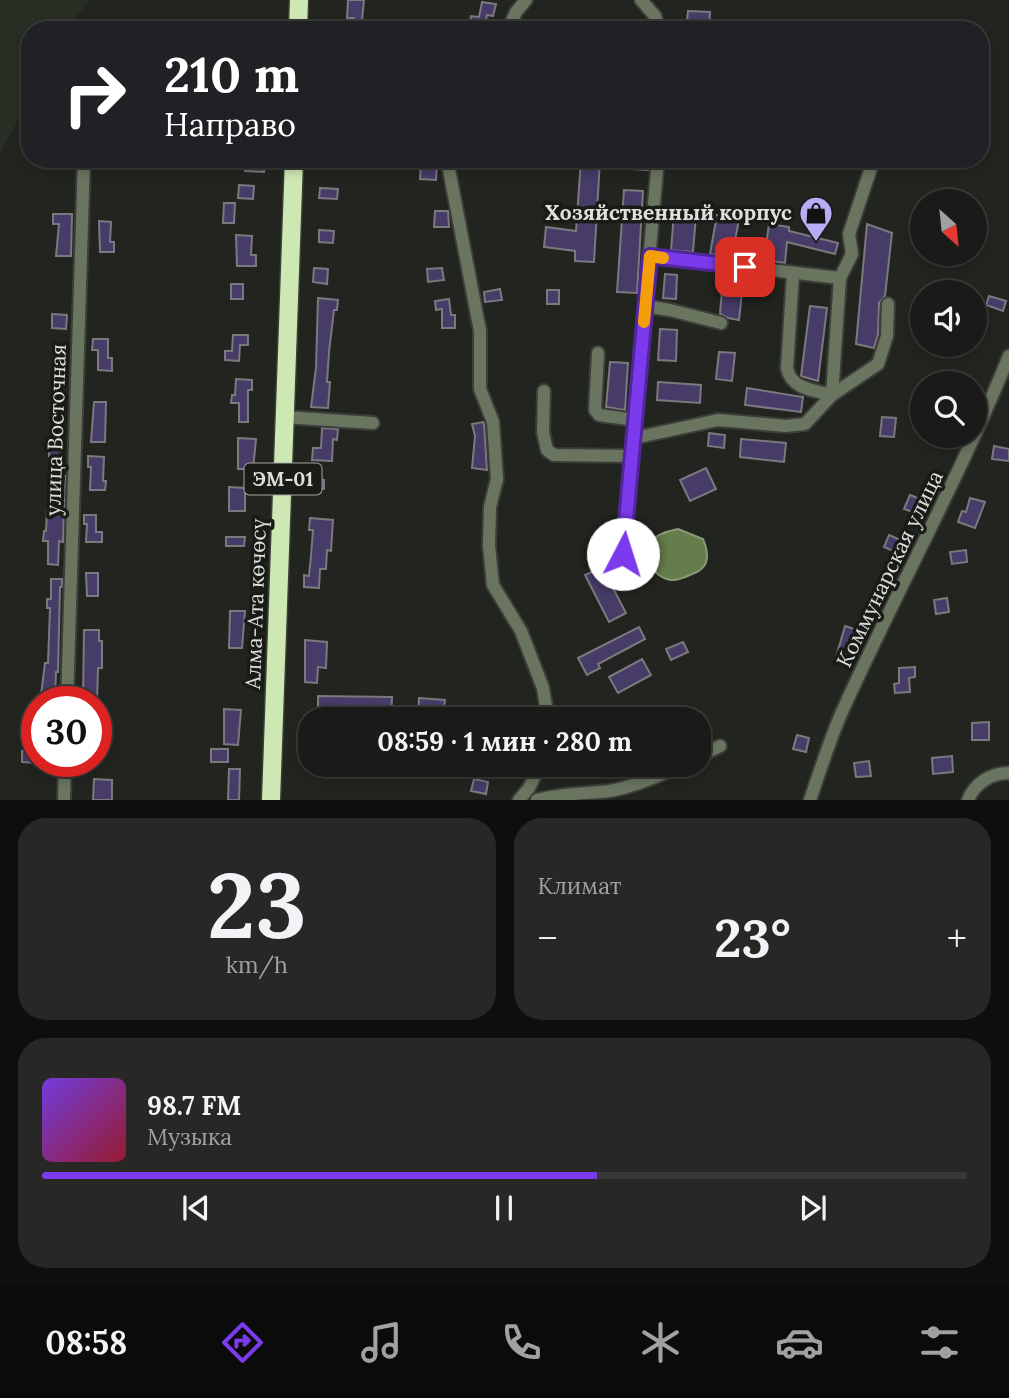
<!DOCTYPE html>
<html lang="ru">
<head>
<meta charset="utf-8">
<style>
  :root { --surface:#1a1b18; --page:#272825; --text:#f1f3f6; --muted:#9fa1a2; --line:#383937; --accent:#7c3aed }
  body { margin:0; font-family:Lora,serif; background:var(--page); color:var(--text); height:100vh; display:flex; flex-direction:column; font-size:26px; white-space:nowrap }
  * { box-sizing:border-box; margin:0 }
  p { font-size:23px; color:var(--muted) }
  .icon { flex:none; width:38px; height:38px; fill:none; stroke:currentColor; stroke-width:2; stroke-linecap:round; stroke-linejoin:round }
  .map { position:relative; height:800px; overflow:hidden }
  .panel { display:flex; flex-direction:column; gap:18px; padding:18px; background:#0e0f0d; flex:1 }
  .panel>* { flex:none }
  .hud { position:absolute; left:21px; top:21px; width:968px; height:147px; border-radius:28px; box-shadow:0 4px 10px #0003,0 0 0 2px var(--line); background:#202124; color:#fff; overflow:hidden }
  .needle { width:46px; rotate:153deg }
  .tools { position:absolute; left:910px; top:189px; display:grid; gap:14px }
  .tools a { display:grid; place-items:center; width:77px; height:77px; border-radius:50%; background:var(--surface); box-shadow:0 4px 10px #0003,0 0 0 2px var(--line); font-size:35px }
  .speed { position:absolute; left:21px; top:686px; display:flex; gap:14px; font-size:35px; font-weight:700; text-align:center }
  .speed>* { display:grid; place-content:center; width:91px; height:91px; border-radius:50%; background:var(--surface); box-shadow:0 4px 10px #0003,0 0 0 2px var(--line); line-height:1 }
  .speed .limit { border:10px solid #d22; background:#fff; color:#111 }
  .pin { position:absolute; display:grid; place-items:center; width:60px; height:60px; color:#fff; margin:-30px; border-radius:14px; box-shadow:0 4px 10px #0006 }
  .me { position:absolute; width:77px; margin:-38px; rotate:5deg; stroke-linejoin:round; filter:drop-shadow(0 0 5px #0008) }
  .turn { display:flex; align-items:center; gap:24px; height:147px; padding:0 28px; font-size:32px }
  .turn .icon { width:91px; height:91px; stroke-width:2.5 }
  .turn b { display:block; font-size:49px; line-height:60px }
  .big { font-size:52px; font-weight:700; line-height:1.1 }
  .panel .widget { flex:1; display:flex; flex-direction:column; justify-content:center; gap:10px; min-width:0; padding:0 24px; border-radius:28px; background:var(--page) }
  .panel .dial { align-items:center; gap:0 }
  .dial b { font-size:91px; line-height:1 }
  .song { display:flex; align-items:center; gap:21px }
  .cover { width:84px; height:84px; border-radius:10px; background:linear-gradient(135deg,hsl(260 70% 55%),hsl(350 70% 35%)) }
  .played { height:7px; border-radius:4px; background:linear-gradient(90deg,var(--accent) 60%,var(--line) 60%) }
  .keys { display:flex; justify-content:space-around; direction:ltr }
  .heat { display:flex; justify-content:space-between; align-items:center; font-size:38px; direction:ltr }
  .panel .tiles { flex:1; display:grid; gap:18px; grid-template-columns:1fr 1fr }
  .widget:last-child { grid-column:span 2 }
  .trip { position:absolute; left:298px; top:707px; width:413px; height:70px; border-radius:28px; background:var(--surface); box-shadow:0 4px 10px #0003,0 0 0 2px var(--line); font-weight:700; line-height:70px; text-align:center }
  .tabs { display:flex; height:112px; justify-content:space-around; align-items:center; background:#0a0b0a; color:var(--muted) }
  .tabs .icon { width:49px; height:49px }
  .tabs .on { color:var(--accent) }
  .tabs b { font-size:32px; color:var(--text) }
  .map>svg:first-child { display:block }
  .built { fill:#292e25 }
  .water { fill:#657c4b; stroke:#8a9a77; stroke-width:2 }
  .building { fill:#473b68; stroke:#7a797e; stroke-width:2 }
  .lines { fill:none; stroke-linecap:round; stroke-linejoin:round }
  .minor-casing { stroke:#3c3e3a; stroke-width:16 }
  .highway-casing { stroke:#3c3e3a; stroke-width:21 }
  .minor { stroke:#6a7560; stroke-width:12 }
  .highway { stroke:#cee8b4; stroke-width:18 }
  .route-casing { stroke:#51269a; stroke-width:18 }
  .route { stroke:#7c3aed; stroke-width:12 }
  .slow { stroke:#f59e0b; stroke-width:12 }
  .labels { text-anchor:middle; stroke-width:7; stroke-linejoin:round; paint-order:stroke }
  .shield { fill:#191b17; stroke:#a4a5a2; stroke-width:2 }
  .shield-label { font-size:19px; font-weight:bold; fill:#dfe0dd }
  .poi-label { font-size:21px; font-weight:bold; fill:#dfe0dd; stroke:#191b17; text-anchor:end }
  .street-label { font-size:21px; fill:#dfe0dd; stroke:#191b17 }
</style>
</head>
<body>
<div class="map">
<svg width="1009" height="800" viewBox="0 0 1009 800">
  <rect width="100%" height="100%" fill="#222420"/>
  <!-- built -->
  <path class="built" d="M0 0H90L65 30H30V97L0 154Z"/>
  <!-- water -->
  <path class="water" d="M678 529 703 539C708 551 711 565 697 572 689 575 679 581 671 580 652 577 639 554 653 539 660 533 669 531 678 529Z"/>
  <!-- building -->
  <g class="building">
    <path d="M348 0H364L361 30H353L354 18H347Z"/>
    <path d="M482 2 496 4 493 16 487 15 484 30H469L471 16 479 17Z"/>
    <path d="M688 11 710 12 709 30H686Z"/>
    <path d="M245 159H264V172L245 171Z"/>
    <path d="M581 159 600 160 594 262 575 261V251L544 247 546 227 576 231Z"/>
    <path d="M629 159H648V170L629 169Z"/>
    <path d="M421 161H437L436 180 420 179Z"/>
    <path d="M239 185 254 186 253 199 238 198Z"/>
    <path d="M320 188 338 189 337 199 319 198Z"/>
    <path d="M624 190 643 191 637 293 617 292Z"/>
    <path d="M224 203H235L234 223H223Z"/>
    <path d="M435 211H448L449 227H434Z"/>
    <path d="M53 214H72L71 256H56L59 224H53Z"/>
    <path d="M674 214 696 216 693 252 671 250Z"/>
    <path d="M717 215 739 219 732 257 710 254Z"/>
    <path d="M99 221 111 222 110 242H114V252H100Z"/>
    <path d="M769 224 789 227V231L838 243 835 254 787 242 785 263 764 260Z"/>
    <path d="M867 224 892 233 885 296 879 303 878 334 874 348 856 344Z"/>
    <path d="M319 230 334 231 333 243 319 242Z"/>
    <path d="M236 235 252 236 251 255H256V266H237Z"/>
    <path d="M314 268 328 269 327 284 313 282Z"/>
    <path d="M442 268 444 280 428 282 427 269Z"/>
    <path d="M665 274 677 275 676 299 663 298Z"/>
    <rect x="231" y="284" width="12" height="15"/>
    <path d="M500 289 502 300 485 302 484 292Z"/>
    <rect x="547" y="290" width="12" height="14"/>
    <path d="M722 290 742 292 739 320 728 318 720 314Z"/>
    <path d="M989 296 1006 301 1003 311 986 305Z"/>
    <path d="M318 298 338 300 337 310H334L329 352 327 382H330L328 408 311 407 316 368Z"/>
    <path d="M449 299 451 315H455V328H442V309L436 310 435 301Z"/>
    <path d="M810 306 827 308 818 381 801 376Z"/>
    <path d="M52 314 67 315 66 329 52 328Z"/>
    <path d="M660 329 677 330 676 361 658 360Z"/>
    <path d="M233 335H248V345H240L239 361 225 360V351H232Z"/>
    <path d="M93 339H108V358H112V371L98 370V350H92Z"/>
    <path d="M719 352 735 353 732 381 716 379Z"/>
    <path d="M610 362 628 363 625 410 606 407Z"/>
    <path d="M236 379 252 380V390H248V422H239V403H231L232 395H235Z"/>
    <path d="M658 382 701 385 700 403 657 400Z"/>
    <path d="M747 388 803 397 801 412 745 405Z"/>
    <path d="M94 402H106L105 442H91Z"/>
    <path d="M882 417 896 418 894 437 880 436Z"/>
    <path d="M483 422 484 424 487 470 472 468 475 436 472 424Z"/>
    <path d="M322 428 338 429 337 440 333 439 332 461 312 460 313 448H321Z"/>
    <path d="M709 433 725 435 724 448 708 446Z"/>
    <path d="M238 438 256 439 253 469H238Z"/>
    <path d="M741 439 786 443 784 462 740 457Z"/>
    <path d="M49 445 62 446 61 458H49Z"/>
    <path d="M994 446 1009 449V461L992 459Z"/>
    <path d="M88 456 104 457 103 481H106L105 490H90L91 467H88Z"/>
    <path d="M706 468 716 489 690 501 680 480Z"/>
    <path d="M51 475 65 476 63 542 59 541 58 565 48 564V541H43L44 531H46L47 510H53L54 484H51Z"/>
    <path d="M306 479 324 480V489L305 487Z"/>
    <path d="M229 487 245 488V511H229Z"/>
    <path d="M910 495 923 500 918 514 904 509Z"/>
    <path d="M970 498 985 502 975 528 958 522 962 511 966 512Z"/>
    <path d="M84 515H96V532H102V542H86L87 524H84Z"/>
    <path d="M310 518 333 520 331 551 327 550 326 569H320L319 588 304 587V575L309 576 311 556 313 530H309Z"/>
    <path d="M889 535 905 542 900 554 884 547Z"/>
    <path d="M226 537H245L244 546H226Z"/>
    <path d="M966 550 967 562 952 564 950 552Z"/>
    <path d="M602 567 626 613 609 622 585 575Z"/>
    <path d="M86 573H98V596H87Z"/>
    <path d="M51 579H62V587H60L58 672H56L55 695H41L45 663H48L50 608H47V599H51Z"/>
    <path d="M947 598 949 612 936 614 934 600Z"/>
    <path d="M230 611H245L242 648H229Z"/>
    <path d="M845 626 863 632 858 644 856 643 850 665 835 661Z"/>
    <path d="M639 627 645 639 598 664 600 668 587 675 578 658Z"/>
    <path d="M84 630H99V641H102V668H98L97 702H83Z"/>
    <path d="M305 640 327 642 326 668 318 667 317 683 305 682Z"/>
    <path d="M683 642 688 652 671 660 666 649Z"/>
    <path d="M642 659 651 675 618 693 609 677Z"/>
    <path d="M915 667V677L909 678 910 692 895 693 894 684 899 683V668Z"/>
    <path d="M318 696 392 697 391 719H318Z"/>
    <path d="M419 698 445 700 443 717 418 715Z"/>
    <path d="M224 709 241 710 238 745 224 744Z"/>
    <path d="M989 722V740H972V723Z"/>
    <path d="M797 735 809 738 806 752 793 749Z"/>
    <rect x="211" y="749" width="17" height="13"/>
    <path d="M22 751H37V763L22 762Z"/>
    <path d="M952 756 953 772 933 774 932 758Z"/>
    <path d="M869 761 871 776 856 777 854 763Z"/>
    <path d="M229 769H240L239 800H228Z"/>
    <path d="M94 779 112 780V800H93Z"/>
    <path d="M474 779 488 782 486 794 471 791Z"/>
  </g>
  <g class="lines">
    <defs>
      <g id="minor">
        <path d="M641 0 655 16 659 30"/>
        <path d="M508 30 516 12 526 0"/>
        <path d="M447 159 480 331V389L493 422 497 479 490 507 489 546 493 585 521 631 543 688 548 719"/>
        <path d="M650 256 840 278"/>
        <path d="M793 273 787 368C791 389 813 390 832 395L878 364 887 336 888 304"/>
        <path d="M645 306 670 310 721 323"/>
        <path d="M598 353 595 410 599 415 635 420"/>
        <path d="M544 391 543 432 547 450 554 455 632 456"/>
        <path d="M285 417 373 423"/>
        <path d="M634 438 718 420 786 426 805 424 832 395 840 278 852 254 849 234 874 159"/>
        <path d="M623 554 658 159"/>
        <path d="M67 702 84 159"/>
        <path d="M698 757 720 746"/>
        <path d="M64 800 65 761"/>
        <path d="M519 800 529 788 540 765"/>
        <path d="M537 800C561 793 585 794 609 791 633 787 659 776 682 765"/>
        <path d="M810 800C820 771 829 742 841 714 895 594 959 479 1009 356"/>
        <path d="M968 800C975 783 991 773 1009 773"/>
      </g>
      <g id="highway">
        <path d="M298 30 299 0"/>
        <path d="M271 800 294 159"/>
      </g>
    </defs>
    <!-- minor casing -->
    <use href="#minor" class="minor-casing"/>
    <!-- highway casing -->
    <use href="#highway" class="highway-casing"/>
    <!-- minor -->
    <use href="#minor" class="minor"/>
    <!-- highway -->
    <use href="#highway" class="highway"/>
  </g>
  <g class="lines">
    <defs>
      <path id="route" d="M623 554 650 256 745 267"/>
    </defs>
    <!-- route casing -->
    <use href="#route" class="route-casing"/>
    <!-- route -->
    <use href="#route" class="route"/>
    <!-- slow -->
    <path class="slow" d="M644 322 650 256 663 258"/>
  </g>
  <!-- icons -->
  <defs>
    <symbol id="shop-pin" viewBox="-11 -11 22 30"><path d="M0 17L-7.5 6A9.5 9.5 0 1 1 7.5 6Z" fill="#bbaaf6" stroke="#191b17"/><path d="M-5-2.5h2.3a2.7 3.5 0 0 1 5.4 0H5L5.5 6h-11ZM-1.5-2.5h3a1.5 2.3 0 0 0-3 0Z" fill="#111"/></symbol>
  </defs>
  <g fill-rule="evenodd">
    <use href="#shop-pin" x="797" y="194" width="38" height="52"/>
  </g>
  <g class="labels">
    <!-- shield labels -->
    <rect class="shield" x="244.5" y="463.5" width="77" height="31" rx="5"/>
    <g class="shield-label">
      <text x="283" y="486">ЭМ-01</text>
    </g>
    <!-- poi labels -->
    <g class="poi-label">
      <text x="792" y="220">Хозяйственный корпус</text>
    </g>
    <!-- street labels -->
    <g class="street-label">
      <text transform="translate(56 430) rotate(-88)" y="7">улица Восточная</text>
      <text transform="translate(890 569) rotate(-64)" y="7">Коммунарская улица</text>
      <text transform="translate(256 604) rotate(-88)" y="7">Алма-Ата көчөсү</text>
    </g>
  </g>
</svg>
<div class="tools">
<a><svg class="needle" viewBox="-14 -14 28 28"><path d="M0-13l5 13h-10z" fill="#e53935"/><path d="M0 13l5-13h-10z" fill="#9fa1a2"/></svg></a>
<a><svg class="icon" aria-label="sound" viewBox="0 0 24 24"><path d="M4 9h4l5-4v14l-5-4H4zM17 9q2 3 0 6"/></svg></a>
<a><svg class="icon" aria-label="search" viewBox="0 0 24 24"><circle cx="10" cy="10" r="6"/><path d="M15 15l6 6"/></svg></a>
</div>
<div class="speed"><div class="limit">30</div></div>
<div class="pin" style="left:745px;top:267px;background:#d93025"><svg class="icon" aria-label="arrive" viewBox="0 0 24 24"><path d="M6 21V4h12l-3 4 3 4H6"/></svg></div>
<svg class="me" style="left:623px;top:554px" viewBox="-20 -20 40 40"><circle r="19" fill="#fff"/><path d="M0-13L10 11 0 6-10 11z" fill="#7c3aed"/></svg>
<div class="trip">08:59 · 1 мин · 280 m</div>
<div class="hud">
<div class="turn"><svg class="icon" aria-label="right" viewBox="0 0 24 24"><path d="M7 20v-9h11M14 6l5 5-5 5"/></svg><div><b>210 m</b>Направо</div></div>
</div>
</div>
<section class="panel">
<div class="tiles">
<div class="widget dial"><b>23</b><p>km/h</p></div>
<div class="widget"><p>Климат</p>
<div class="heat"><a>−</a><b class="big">23°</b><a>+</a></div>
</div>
<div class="widget">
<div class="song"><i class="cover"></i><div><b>98.7 FM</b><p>Музыка</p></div></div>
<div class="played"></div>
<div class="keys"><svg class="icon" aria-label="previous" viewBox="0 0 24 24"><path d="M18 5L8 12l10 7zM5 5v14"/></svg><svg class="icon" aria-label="pause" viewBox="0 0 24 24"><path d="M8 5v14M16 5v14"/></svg><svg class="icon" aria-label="next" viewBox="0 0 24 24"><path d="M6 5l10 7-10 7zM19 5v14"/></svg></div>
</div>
</div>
</section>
<nav class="tabs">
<b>08:58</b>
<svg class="icon on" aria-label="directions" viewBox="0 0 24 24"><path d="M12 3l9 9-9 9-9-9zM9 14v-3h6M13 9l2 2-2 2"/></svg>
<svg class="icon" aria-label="music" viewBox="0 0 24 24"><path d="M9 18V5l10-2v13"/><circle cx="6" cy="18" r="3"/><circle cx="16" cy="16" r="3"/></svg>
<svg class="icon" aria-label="phone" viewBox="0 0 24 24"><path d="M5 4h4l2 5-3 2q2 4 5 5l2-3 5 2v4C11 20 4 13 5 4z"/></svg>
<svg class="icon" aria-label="climate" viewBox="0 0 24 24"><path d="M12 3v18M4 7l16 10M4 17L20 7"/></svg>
<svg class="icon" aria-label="car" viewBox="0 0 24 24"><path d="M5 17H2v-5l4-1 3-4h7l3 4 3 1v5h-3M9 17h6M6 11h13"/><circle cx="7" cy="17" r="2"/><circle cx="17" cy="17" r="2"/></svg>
<svg class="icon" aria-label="filters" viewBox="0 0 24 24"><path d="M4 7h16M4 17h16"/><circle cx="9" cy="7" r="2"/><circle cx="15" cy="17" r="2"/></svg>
</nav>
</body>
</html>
